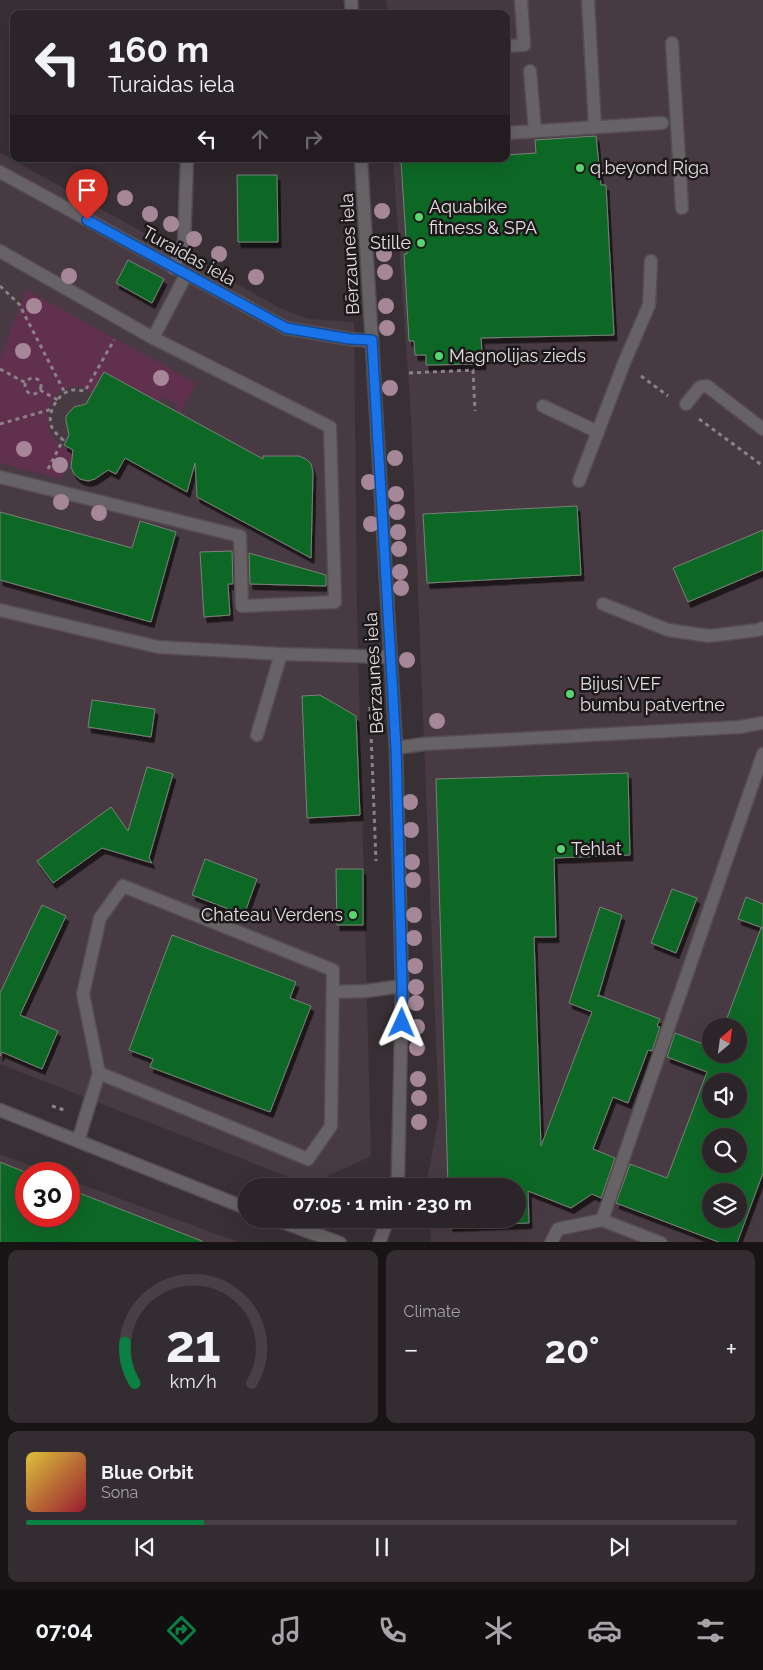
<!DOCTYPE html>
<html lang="en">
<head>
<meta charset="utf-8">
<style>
  :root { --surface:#2b2428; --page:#332c30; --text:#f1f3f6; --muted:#a6a4a8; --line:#474145; --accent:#0b8043 }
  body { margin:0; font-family:Raleway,sans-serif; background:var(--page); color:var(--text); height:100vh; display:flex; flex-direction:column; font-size:19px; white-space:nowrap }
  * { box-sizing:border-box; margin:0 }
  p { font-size:16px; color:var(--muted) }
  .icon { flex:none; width:28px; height:28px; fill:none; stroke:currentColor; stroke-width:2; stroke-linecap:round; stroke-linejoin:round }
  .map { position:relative; height:1242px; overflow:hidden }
  .panel { display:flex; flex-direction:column; gap:8px; padding:8px; background:#181416; flex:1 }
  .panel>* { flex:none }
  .top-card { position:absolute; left:10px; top:10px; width:500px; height:152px; border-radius:10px; box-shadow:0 5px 20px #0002,0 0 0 1px var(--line); background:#2b2428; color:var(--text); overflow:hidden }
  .needle { width:32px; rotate:29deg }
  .fabs { position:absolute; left:702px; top:1018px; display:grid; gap:10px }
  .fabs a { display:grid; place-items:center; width:45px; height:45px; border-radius:50%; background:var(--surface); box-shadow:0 5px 20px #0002,0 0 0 1px var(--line); font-size:25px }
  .speed { position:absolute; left:15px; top:1162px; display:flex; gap:10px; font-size:25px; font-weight:700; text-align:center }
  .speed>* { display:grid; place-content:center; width:65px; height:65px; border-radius:50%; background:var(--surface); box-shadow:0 5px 20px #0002,0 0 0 1px var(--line); line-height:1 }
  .speed .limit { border:8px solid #d22; background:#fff; color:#111 }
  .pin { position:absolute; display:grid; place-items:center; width:42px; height:42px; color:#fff; margin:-51px -21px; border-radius:50% 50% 50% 0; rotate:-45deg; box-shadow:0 0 5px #0007 }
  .pin .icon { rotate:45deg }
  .me { position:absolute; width:55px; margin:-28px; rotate:1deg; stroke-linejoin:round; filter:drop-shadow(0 0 4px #0008) }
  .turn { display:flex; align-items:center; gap:18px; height:105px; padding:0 15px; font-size:22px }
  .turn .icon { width:65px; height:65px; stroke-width:2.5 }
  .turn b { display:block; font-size:35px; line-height:42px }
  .lanes { display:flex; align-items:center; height:48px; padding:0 15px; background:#0003; justify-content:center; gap:25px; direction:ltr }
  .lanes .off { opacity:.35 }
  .big { font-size:38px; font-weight:700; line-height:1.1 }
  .panel .widget { flex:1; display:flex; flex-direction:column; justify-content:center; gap:8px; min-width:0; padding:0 18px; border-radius:10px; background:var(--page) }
  .panel .dial { align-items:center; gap:0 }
  .dial svg { height:130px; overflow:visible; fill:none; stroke:var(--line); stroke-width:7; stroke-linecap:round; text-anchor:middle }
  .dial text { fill:var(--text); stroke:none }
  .song { display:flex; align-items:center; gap:15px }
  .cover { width:60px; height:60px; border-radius:8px; background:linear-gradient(135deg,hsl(50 70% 55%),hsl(350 70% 35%)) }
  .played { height:5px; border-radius:2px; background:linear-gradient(90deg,var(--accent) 25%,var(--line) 25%) }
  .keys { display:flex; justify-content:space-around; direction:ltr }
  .heat { display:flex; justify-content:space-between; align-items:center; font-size:28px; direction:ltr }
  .panel .tiles { flex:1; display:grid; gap:8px; grid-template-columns:1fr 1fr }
  .widget:last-child { grid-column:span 2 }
  .trip { position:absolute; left:238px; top:1178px; width:288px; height:50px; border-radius:25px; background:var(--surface); box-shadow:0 5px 20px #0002,0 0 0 1px var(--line); font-weight:700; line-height:50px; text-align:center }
  .tabs { display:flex; height:80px; justify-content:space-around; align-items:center; background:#110e10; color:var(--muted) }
  .tabs .icon { width:35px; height:35px }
  .tabs .current { color:var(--accent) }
  .tabs b { font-size:22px; color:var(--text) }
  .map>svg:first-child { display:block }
  .built { fill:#483a42; fill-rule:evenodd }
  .green { fill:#62304f }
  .building { fill:#0f6726; stroke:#798179; fill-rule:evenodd; filter:url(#shadow) }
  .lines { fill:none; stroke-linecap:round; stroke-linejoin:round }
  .lane-casing { stroke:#544c51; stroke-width:15 }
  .street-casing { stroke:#544c51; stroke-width:15 }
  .path { stroke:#898286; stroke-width:3; stroke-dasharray:4 4; stroke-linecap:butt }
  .lane { stroke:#676265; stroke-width:12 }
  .street { stroke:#676265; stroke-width:12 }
  .tree { fill:#a58797 }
  .route-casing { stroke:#114b97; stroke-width:12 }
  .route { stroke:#1a73e8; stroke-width:9 }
  .poi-dot { fill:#59d56f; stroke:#1d191b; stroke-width:2 }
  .labels { text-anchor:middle; stroke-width:5; stroke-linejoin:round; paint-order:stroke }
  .poi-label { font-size:18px; fill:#e3dde1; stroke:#1d191b; text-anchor:start }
  .street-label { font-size:18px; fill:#e3dde1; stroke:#1d191b }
</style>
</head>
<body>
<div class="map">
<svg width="763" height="1243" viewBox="0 0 763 1243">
  <defs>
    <filter id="shadow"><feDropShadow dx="3" dy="5.5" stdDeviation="0" flood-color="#0009"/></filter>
  </defs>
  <rect width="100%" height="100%" fill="#393035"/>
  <!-- built -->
  <g class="built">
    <path d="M386 0H763V1242H431L429 1219H516V1186H426L439 1116 411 417 393 159H506V14H387ZM711 1026H739V1054H711ZM711 1081H739V1109H711ZM711 1136H739V1164H711ZM711 1191H739V1219H711Z"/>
    <path d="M0 153 280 308 309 319 354 322 357 609 371 1156 309 1185 0 1064Z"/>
    <path d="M0 1154 53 1174H26V1216H69V1180L238 1242H0Z"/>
  </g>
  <!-- green -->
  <path class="green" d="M26 290 196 383 180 413 176 411 179 406 162 396 159 402 104 372 91 395 87 388C80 387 74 386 67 388 47 395 43 420 53 437 58 445 66 449 74 455L61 479 0 463V359Z"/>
  <!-- building -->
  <g class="building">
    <path d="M596 136 601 185H606L614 335 481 338 483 364 426 365V355H415L414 341H409L404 254H407L401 161 436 159H506V155L536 153 535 140Z"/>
    <path d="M237 175H277L278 242H238Z"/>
    <path d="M128 260 164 279 152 303 116 283Z"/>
    <path d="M104 372 263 459V456H299L306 459 311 464 313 472 311 558 197 497 195 463 187 492 125 458 116 474 108 470 95 479 88 481 80 479 74 474 71 467 73 450 64 445 69 435 66 421V416L74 407 86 404Z"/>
    <path d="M577 506 581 575 427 583 423 514Z"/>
    <path d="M0 512 132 548 140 521 176 532 151 622 0 580Z"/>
    <path d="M763 530V570L688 602 673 568Z"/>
    <path d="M232 551 233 584H228L230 615 204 617 200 552Z"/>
    <path d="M249 553 326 575V586L250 584Z"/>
    <path d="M320 695 356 716 360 815 307 818 302 696Z"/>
    <path d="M92 700 155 709 151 737 88 727Z"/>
    <path d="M147 767 173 774 149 858 152 863 102 848 53 883 37 861 111 807 128 831Z"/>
    <path d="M628 773 630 855 554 858 556 937H534L541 1146 592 1012 569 1003 600 907 622 915 598 997V995L660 1019 657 1026 660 1027 652 1051 648 1050 628 1103 613 1097 593 1149 615 1158 601 1198 592 1194 571 1208 528 1191 529 1223 450 1226 449 1219H516V1186H448L436 779Z"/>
    <path d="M205 859 257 879 244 915 192 895Z"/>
    <path d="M336 869H363V925H337Z"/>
    <path d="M672 889 697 898 676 953 651 943Z"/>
    <path d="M746 897 763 904V928L738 919Z"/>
    <path d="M42 905 66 916 20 1015 58 1031 42 1069 2 1052 0 1056V993Z"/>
    <path d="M761 928H763V1173L737 1243H721L616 1203 630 1164 667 1178 707 1072 667 1057 675 1033 711 1047V1054H739V1026H724ZM711 1081H739V1109H711ZM711 1136H739V1164H711ZM711 1191H739V1219H711Z"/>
    <path d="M172 935 296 982 290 998 311 1006 270 1112 150 1067 153 1059 129 1050Z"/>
    <path d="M0 1162 30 1174H26V1216H69V1189L202 1241V1243H0Z"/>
  </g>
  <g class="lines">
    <defs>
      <g id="lane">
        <path d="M588 0 595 127"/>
        <path d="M672 43 682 208"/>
        <path d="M506 46 524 45 521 0"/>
        <path d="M530 71 535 131"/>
        <path d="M506 133 662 123"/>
        <path d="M0 251 153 338 330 427 335 602 242 606 240 536 0 477"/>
        <path d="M173 268 184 243 187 159"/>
        <path d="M153 338 186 275"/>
        <path d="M686 404 700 387 707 386 763 429"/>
        <path d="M543 406 598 432"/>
        <path d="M579 481 624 363 649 305 651 261"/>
        <path d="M603 604 668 630 709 636 758 630 763 628"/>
        <path d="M0 610 158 647 281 654 391 657"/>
        <path d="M257 735 281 654"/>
        <path d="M333 992 366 991 402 986"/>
        <path d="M78 1141 99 1073 83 994 100 918 123 886 333 970 331 1126 308 1159 99 1073"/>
        <path d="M602 1220 763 754"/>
        <path d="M551 1243 558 1229 602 1220 661 1243"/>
      </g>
      <g id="street">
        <path d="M351 0 352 14"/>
        <path d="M361 159 396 748 402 986 398 1175 396 1186"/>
        <path d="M0 172 286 328 350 339 372 341"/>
        <path d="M396 748 424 744 740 727 763 723"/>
        <path d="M0 1110 246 1208"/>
        <path d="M274 1219 340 1243"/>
        <path d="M379 1243 388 1219"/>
      </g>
    </defs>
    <!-- lane casing -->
    <use href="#lane" class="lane-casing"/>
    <!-- street casing -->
    <use href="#street" class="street-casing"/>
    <!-- path -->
    <g class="path">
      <path d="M0 286 19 304 65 393"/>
      <path d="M0 369 26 383"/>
      <path d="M409 373 473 370 475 411"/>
      <path d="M641 376 668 396"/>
      <circle cx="33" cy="386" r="8"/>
      <path d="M40 390 58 400"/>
      <path d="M699 419 763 466"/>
      <path d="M0 424 52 409"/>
      <path d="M48 469 63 440C58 435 52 431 51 424 47 411 60 391 73 390 77 389 82 391 85 391L114 340"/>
      <path d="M370 707 376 861"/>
      <path d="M52 1106 67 1111"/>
    </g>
    <!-- lane -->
    <use href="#lane" class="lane"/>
    <!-- street -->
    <use href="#street" class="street"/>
  </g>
  <!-- trees -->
  <g class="tree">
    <circle cx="125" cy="198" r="8"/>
    <circle cx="382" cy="211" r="8"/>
    <circle cx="150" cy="214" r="8"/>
    <circle cx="171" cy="224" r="8"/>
    <circle cx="194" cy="239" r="8"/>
    <circle cx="219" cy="254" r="8"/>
    <circle cx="384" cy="254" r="8"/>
    <circle cx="385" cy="272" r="8"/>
    <circle cx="69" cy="276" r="8"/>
    <circle cx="256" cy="277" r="8"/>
    <circle cx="34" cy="306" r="8"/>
    <circle cx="386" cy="306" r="8"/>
    <circle cx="387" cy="328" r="8"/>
    <circle cx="23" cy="351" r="8"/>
    <circle cx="161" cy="378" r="8"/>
    <circle cx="390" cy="388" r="8"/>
    <circle cx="24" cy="449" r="8"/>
    <circle cx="395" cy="458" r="8"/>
    <circle cx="60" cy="465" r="8"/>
    <circle cx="369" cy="482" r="8"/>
    <circle cx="396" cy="494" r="8"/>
    <circle cx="61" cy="502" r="8"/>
    <circle cx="397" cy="512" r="8"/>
    <circle cx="99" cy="513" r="8"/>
    <circle cx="371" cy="524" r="8"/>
    <circle cx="398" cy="532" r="8"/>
    <circle cx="399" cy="549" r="8"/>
    <circle cx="400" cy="572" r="8"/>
    <circle cx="401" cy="588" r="8"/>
    <circle cx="407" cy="660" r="8"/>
    <circle cx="437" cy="721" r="8"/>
    <circle cx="410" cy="802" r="8"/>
    <circle cx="411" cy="830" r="8"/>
    <circle cx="412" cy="862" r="8"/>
    <circle cx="413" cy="880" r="8"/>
    <circle cx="414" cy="915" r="8"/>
    <circle cx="414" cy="938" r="8"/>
    <circle cx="415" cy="966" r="8"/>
    <circle cx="416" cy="987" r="8"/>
    <circle cx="416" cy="1003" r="8"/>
    <circle cx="417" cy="1027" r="8"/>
    <circle cx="417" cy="1048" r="8"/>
    <circle cx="418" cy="1079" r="8"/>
    <circle cx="419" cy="1098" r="8"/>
    <circle cx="419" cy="1122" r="8"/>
  </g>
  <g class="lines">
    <defs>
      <path id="route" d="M87 220 286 328 350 339 372 340 396 748 402 986V1023"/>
    </defs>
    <!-- route casing -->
    <use href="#route" class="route-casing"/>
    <!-- route -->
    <use href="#route" class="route"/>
  </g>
  <!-- markers -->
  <g class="poi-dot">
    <circle cx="580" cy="168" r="5"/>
    <circle cx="419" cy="217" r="5"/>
    <circle cx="421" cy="243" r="5"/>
    <circle cx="439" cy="356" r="5"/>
    <circle cx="570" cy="694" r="5"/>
    <circle cx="561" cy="849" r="5"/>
    <circle cx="353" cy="915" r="5"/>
  </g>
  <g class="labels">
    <!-- poi labels -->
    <g class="poi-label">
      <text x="590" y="174">q.beyond Riga</text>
      <text x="429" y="213">Aquabike<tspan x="429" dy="21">fitness &amp; SPA</tspan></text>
      <text x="411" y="249" text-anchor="end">Stille</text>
      <text x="449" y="362">Magnolijas zieds</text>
      <text x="580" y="690">Bijusi VEF<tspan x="580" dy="21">bumbu patvertne</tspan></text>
      <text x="571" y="855">Tehlat</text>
      <text x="343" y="921" text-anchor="end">Chateau Verdens</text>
    </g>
    <!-- street labels -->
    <g class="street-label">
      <text transform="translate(350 254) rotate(-93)" y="6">Bērzaunes iela</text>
      <text transform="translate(189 256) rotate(29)" y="6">Turaidas iela</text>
      <text transform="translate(374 673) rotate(-93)" y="6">Bērzaunes iela</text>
    </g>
  </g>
</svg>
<div class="fabs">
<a><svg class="needle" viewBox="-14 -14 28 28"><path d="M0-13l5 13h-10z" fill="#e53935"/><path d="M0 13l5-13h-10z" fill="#a6a4a8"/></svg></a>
<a><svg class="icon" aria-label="sound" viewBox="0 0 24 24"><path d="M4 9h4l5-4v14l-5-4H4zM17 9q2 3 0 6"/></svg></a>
<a><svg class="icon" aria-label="search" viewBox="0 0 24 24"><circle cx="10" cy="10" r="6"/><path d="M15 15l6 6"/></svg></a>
<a><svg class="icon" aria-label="layers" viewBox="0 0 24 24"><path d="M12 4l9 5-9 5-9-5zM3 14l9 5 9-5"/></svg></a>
</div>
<div class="speed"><div class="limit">30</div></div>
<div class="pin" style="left:87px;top:220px;background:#d93025"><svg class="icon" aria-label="arrive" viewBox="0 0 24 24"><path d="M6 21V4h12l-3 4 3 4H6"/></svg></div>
<svg class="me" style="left:402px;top:1023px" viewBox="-20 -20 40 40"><path d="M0-17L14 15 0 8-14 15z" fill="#1a73e8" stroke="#fff" stroke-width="4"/></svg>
<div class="trip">07:05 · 1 min · 230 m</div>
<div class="top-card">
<div class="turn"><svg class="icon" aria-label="left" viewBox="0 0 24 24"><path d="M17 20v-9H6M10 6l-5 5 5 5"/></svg><div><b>160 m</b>Turaidas iela</div></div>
<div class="lanes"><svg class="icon" aria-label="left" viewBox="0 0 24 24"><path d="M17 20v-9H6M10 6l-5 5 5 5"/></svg><svg class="icon off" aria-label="ahead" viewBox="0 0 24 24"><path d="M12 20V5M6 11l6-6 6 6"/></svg><svg class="icon off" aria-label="right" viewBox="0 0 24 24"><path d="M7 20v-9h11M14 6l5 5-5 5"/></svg></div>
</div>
</div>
<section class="panel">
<div class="tiles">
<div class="widget dial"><svg viewBox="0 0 100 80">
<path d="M14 69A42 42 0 1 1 86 69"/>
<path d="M14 69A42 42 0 0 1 8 44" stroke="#0b8043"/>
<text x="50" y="56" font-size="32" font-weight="700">21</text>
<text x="50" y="72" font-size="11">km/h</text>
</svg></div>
<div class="widget"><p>Climate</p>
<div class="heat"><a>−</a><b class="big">20°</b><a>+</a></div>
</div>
<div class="widget">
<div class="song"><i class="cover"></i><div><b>Blue Orbit</b><p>Sona</p></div></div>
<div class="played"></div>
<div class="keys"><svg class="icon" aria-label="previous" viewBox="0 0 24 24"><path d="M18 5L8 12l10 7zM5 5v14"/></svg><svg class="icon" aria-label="pause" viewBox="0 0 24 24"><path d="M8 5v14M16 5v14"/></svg><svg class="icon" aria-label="next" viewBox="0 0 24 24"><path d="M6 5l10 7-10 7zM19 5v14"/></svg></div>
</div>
</div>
</section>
<nav class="tabs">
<b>07:04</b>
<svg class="icon current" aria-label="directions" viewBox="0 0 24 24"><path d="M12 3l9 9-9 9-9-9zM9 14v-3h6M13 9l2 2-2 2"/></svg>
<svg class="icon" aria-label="music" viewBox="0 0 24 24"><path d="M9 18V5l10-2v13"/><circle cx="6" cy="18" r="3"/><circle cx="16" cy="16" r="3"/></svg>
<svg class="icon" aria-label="phone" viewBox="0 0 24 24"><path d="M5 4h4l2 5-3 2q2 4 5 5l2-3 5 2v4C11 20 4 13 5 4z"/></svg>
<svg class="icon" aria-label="climate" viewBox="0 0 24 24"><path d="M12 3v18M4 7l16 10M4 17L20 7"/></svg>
<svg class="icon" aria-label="car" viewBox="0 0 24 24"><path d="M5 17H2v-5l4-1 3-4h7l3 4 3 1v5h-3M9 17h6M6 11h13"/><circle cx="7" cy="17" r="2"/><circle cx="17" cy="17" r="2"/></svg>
<svg class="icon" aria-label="filters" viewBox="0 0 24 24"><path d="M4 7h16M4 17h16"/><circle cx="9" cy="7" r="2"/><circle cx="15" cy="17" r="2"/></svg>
</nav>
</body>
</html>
